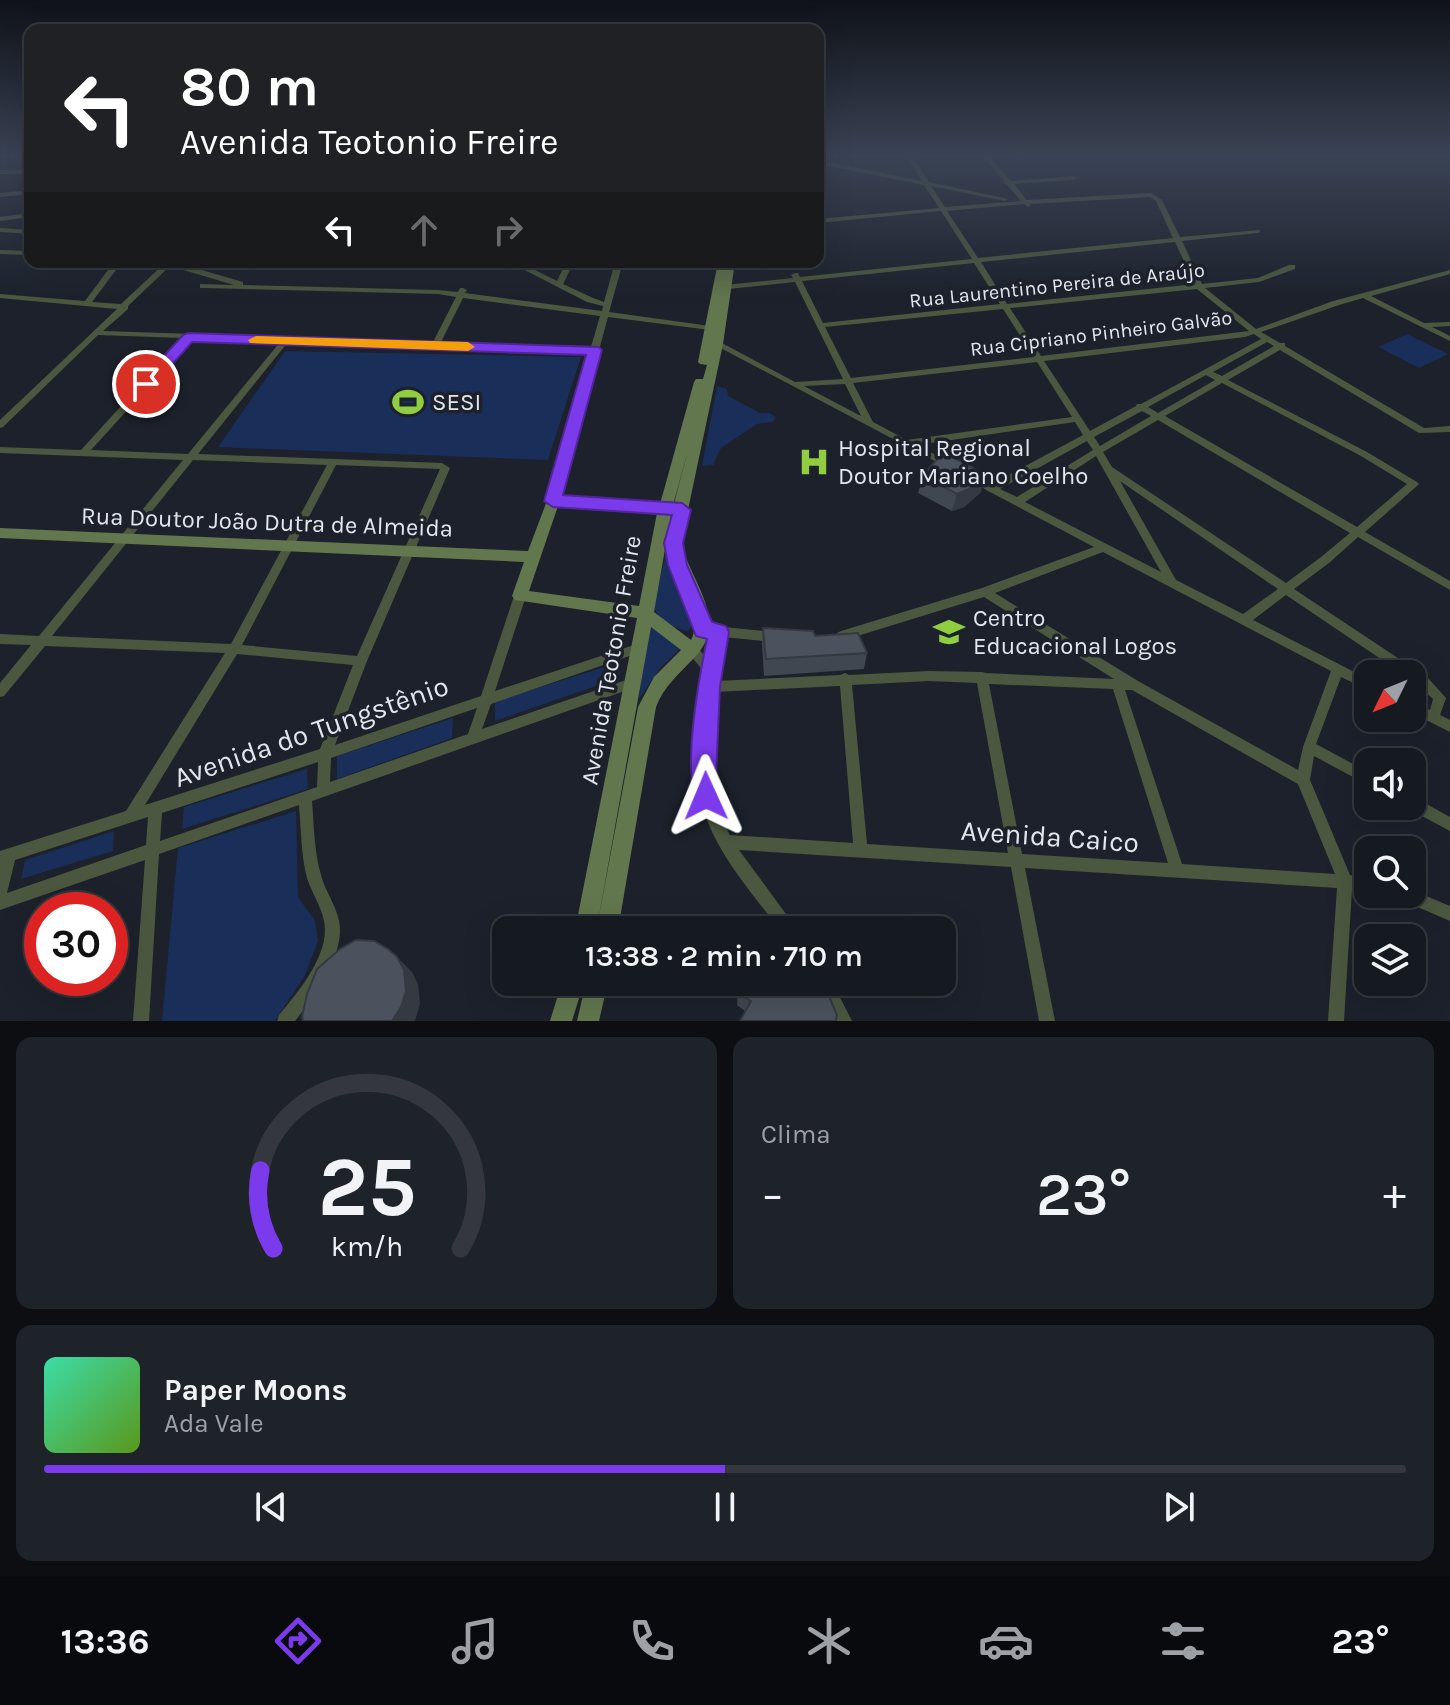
<!DOCTYPE html>
<html lang="pt">
<head>
<meta charset="utf-8">
<style>
  :root { --surface:#151920; --page:#1e2229; --text:#f1f3f6; --muted:#9da0a5; --line:#34383e; --accent:#7c3aed }
  body { margin:0; font-family:Karla,sans-serif; background:var(--page); color:var(--text); height:100vh; display:flex; flex-direction:column; font-size:30px; white-space:nowrap }
  * { box-sizing:border-box; margin:0 }
  p { font-size:26px; color:var(--muted) }
  .icon { flex:none; width:44px; height:44px; fill:none; stroke:currentColor; stroke-width:2; stroke-linecap:round; stroke-linejoin:round }
  .map { position:relative; height:1021px; overflow:hidden }
  .panel { display:flex; flex-direction:column; gap:16px; padding:16px; background:#0c0e12; flex:1 }
  .panel>* { flex:none }
  .guide { position:absolute; left:24px; top:24px; width:800px; height:244px; border-radius:16px; box-shadow:0 8px 32px #0002,0 0 0 2px var(--line); background:#202124; color:#fff; overflow:hidden }
  .needle { width:52px; rotate:227deg }
  .buttons { position:absolute; left:1354px; top:660px; display:grid; gap:16px }
  .buttons a { display:grid; place-items:center; width:72px; height:72px; border-radius:16px; background:var(--surface); box-shadow:0 8px 32px #0002,0 0 0 2px var(--line); font-size:40px }
  .speed { position:absolute; left:24px; top:892px; display:flex; gap:16px; font-size:40px; font-weight:700; text-align:center }
  .speed>* { display:grid; place-content:center; width:104px; height:104px; border-radius:50%; background:var(--surface); box-shadow:0 8px 32px #0002,0 0 0 2px var(--line); line-height:1 }
  .speed .limit { border:12px solid #d22; background:#fff; color:#111 }
  .pin { position:absolute; display:grid; place-items:center; width:68px; height:68px; color:#fff; margin:-34px; border:4px solid #fff; border-radius:50%; box-shadow:0 2px 8px #0007 }
  .me { position:absolute; width:88px; margin:-44px; rotate:359deg; stroke-linejoin:round; filter:drop-shadow(0 0 6px #0008) }
  .turn { display:flex; align-items:center; gap:28px; height:168px; padding:0 24px; font-size:36px }
  .turn .icon { width:104px; height:104px; stroke-width:2.5 }
  .turn b { display:block; font-size:56px; line-height:68px }
  .lanes { display:flex; align-items:center; height:76px; padding:0 24px; background:#0003; justify-content:center; gap:40px; direction:ltr }
  .lanes .off { opacity:.35 }
  .big { font-size:60px; font-weight:600; line-height:1.1 }
  .panel .tile { flex:1; display:flex; flex-direction:column; justify-content:center; gap:12px; min-width:0; padding:0 28px; border-radius:16px; background:var(--page) }
  .panel .dial { align-items:center; gap:0 }
  .dial svg { height:208px; overflow:visible; fill:none; stroke:var(--line); stroke-width:7; stroke-linecap:round; text-anchor:middle }
  .dial text { fill:var(--text); stroke:none }
  .song { display:flex; align-items:center; gap:24px }
  .cover { width:96px; height:96px; border-radius:12px; background:linear-gradient(135deg,hsl(160 70% 55%),hsl(90 70% 35%)) }
  .played { height:8px; border-radius:4px; background:linear-gradient(90deg,var(--accent) 50%,var(--line) 50%) }
  .keys { display:flex; justify-content:space-around; direction:ltr }
  .heat { display:flex; justify-content:space-between; align-items:center; font-size:44px; direction:ltr }
  .panel .tiles { flex:1; display:grid; gap:16px; grid-template-columns:1fr 1fr }
  .tile:last-child { grid-column:span 2 }
  .trip { position:absolute; left:492px; top:916px; width:464px; height:80px; border-radius:16px; background:var(--surface); box-shadow:0 8px 32px #0002,0 0 0 2px var(--line); font-weight:600; line-height:80px; text-align:center }
  .menu { display:flex; height:128px; justify-content:space-around; align-items:center; background:#080a0d; color:var(--muted) }
  .menu .icon { width:56px; height:56px }
  .menu .selected { color:var(--accent) }
  .menu b { font-size:36px; color:var(--text) }
  .map>svg:first-child { display:block }
  .green { fill:#192e59 }
  .lines { fill:none; stroke-linecap:round; stroke-linejoin:round }
  .street { fill:#4b583f; fill-rule:evenodd }
  .secondary { fill:#63774e; fill-rule:evenodd }
  .wall { fill:#414750 }
  .shaded-wall { fill:#353941 }
  .building { fill:#4c525d; stroke:#353941; stroke-width:2 }
  .route { fill:#7c3aed; stroke:#51269a; stroke-width:2 }
  .slow { fill:#f59e0b }
  .labels { text-anchor:middle; stroke-width:7; stroke-linejoin:round; paint-order:stroke }
  .far-street-label { font-size:20px; fill:#e3e7ed; stroke:#1c212b }
  .poi-label { font-size:24px; fill:#e3e7ed; stroke:#1c212b; text-anchor:start }
  .street-label { font-size:24px; fill:#e3e7ed; stroke:#1c212b }
  .near-street-label { font-size:28px; fill:#e3e7ed; stroke:#1c212b }
</style>
</head>
<body>
<div class="map">
<svg width="1450" height="1021" viewBox="0 0 1450 1021">
  <rect width="100%" height="100%" fill="#1c212b"/>
  <!-- green -->
  <g class="green">
    <path d="M1407 334 1448 354 1419 368 1378 347Z"/>
    <path d="M285 351 581 357 548 460 218 447Z"/>
    <path d="M717 386 727 389 728 396 760 413H770L776 418 772 422 757 424 721 448 713 465 702 466Z"/>
    <path d="M668 546 693 624 688 631C672 628 657 620 653 603Z"/>
    <path d="M648 624 682 647 660 668 639 699Z"/>
    <path d="M621 662 619 678 495 721V701Z"/>
    <path d="M453 718 452 738 337 779V756Z"/>
    <path d="M307 769 308 789 182 829 184 807Z"/>
    <path d="M296 811 298 897 315 921 318 941 305 975 275 1021H162L178 848Z"/>
    <path d="M114 831 113 851 21 879 25 860Z"/>
  </g>
  <g class="lines">
    <!-- street -->
    <g class="street">
      <path d="M906 156H912L929 182 1008 199 1005 201 931 186 945 207 1021 201 1007 185 1005 184V182L983 156H989L1011 181 1074 176 1077 178 1074 180 1014 184 1027 200 1151 193 1162 200 1180 237 1260 230V232L1258 233 1182 241 1202 284 1258 278 1289 265H1295V269L1259 282 1205 288 1256 329 1333 301 1450 270V274L1371 296 1424 323 1450 322V326L1432 327 1450 336V341L1363 298 1339 305 1261 332 1280 343H1285V346L1424 428 1450 426V432L1419 433 1280 350 1228 380 1367 452 1417 482 1419 484 1417 486 1365 532 1450 581V590L1358 537 1329 563 1294 589 1428 678 1446 698 1440 715 1450 720V732L1412 713V702L1430 710 1433 699 1412 680V674H1403L1286 595 1253 620 1368 679V690L1341 677 1316 744 1368 772V785L1314 756 1310 780 1350 875 1368 876V890L1352 889 1344 1021H1328L1337 888 1025 868 1055 1021H1039L1011 867 739 850 794 925 797 930H780C750 890 711 848 700 797 692 757 699 713 705 673L685 649 687 646C696 642 702 653 707 659L712 636 699 633 697 630 699 627 703 625 773 632 777 634 779 637 777 640 773 642 723 637 716 681 840 675 845 673 849 675 929 671 982 672 986 673 1114 679 984 597 841 641 837 639 835 636 837 633 841 631 982 588 1094 547 988 491 968 479 973 476 992 484 1083 435 1075 422 917 445 951 463 953 465 948 468 713 344 717 342H720L795 382 843 379 795 282 728 289 724 287 725 285 793 278 791 275 795 273H798L800 277 972 259 941 211 818 223V219L939 208 924 185 818 164V160L922 181ZM1150 197 1156 201 1173 238 978 258 947 211 1024 204 1028 207 1030 206V204ZM1175 242 1195 284 1007 304 981 262ZM974 263 1000 304 823 323 802 281ZM1197 289 1249 331 1041 356 1010 308ZM1003 309 1034 357 851 378 825 327ZM1254 334 1261 339 1141 404H1137L1136 406 1090 431 1044 361 1245 337ZM1267 342 1274 346 1222 376 1213 372ZM1037 362 1072 417 907 440 873 422 853 383ZM1206 375 1215 380 1158 413 1148 407ZM1222 383 1361 456 1407 484 1357 527 1165 416ZM845 384 861 416 804 386ZM1142 411 1151 416 1100 446 1094 437ZM1158 420 1350 533 1321 557 1286 583 1112 467 1103 452ZM1087 441 1093 450 1017 497 1000 489ZM1096 456 1161 572 1025 502ZM1120 481 1278 589 1243 614 1176 580ZM1103 552 1331 671 1303 747 1298 770 1138 681 995 593ZM929 681 977 683 1008 853 867 844 852 685ZM989 684 1113 689 1168 863 1022 854ZM840 686 853 843 730 835C705 792 708 740 714 692ZM1125 690H1132L1298 784 1335 874 1182 864Z"/>
      <rect x="0" y="170" width="30" height="4"/>
      <path d="M30 190V194L0 197V193Z"/>
      <path d="M30 213V217L0 221V217Z"/>
      <path d="M0 228 30 230V234L0 232Z"/>
      <path d="M0 250 30 251V255L0 254Z"/>
      <path d="M114 262H122L92 302 121 304 166 262H174L243 282V285L438 290 458 292 460 288H463L467 290 465 293 602 311 603 306 587 302 509 262H519L557 281 566 262H574L563 284 593 298 604 302 615 262H623L609 312 710 326 714 328 710 330 608 317 558 501 553 505 548 501 590 352 438 347 435 348 432 347 288 342 198 454 442 463 450 468 367 661 335 745 481 696 514 596 516 593 520 592 524 593 526 596 495 691 637 644 641 646 643 649 641 652 491 704 482 729 632 678 636 679 638 683 636 687 312 801C314 825 314 851 321 875 325 891 336 905 339 921 346 953 314 997 295 1021H277L279 1015C298 992 331 953 324 921 321 905 310 891 306 874 301 852 301 828 299 805L159 854 149 1021H133L145 860 0 910V851L126 811 225 653 45 646 4 696 0 697V683L31 645 0 644V634L39 636 183 460 0 453V447L81 450 183 338 98 335 3 427 0 428V420L117 309 0 298V294L85 301ZM170 266 234 285 200 284V288H203L438 294 456 297 433 342 103 331 128 309V306ZM463 298 600 316 591 347 441 342ZM192 339 280 342 188 454 91 450ZM193 460 327 465 231 644 52 636ZM336 465 440 469 357 656 242 645ZM237 654 353 665 320 749 145 805ZM477 708 468 734 330 782 331 758ZM318 762 317 787 160 841 162 813ZM148 817 146 845 7 893 15 860Z"/>
      <path d="M234 262H251L269 265 291 262H312L308 264 269 269 238 264Z"/>
      <path d="M1412 796 1450 817V831L1407 808V806H1412Z"/>
      <path d="M1412 890 1450 906V921L1399 899 1397 894H1412Z"/>
      <path d="M816 982H832L852 1021H835Z"/>
    </g>
    <!-- secondary -->
    <g class="secondary">
      <path d="M721 262H735L723 344 681 543C692 584 730 621 694 658 679 674 664 686 656 707L618 930H575L637 618 515 600 512 596 524 562 0 538V528L528 551 548 498 660 504 694 382 696 379H703L707 365 700 364 698 362 717 267ZM687 454C682 475 664 533 669 551 675 576 704 616 691 640L654 612 672 509ZM558 506 657 513 639 606 529 591ZM651 627 681 650 654 677 638 707 597 927Z"/>
      <path d="M562 982H584L572 1021H550Z"/>
      <path d="M586 982H608L599 1021H577Z"/>
    </g>
  </g>
  <!-- wall -->
  <g class="wall">
    <path d="M923 476 981 492 964 507 952 511 918 493Z"/>
    <path d="M763 628 815 636 867 653 864 669 764 676 762 644Z"/>
    <path d="M810 982 745 1011 737 1005 738 992Z"/>
  </g>
  <!-- shaded-wall -->
  <g class="shaded-wall">
    <path d="M986 475 981 492 964 507 952 511 957 494Z"/>
    <path d="M397 957 412 972 418 984 420 1004 415 1021H392Z"/>
  </g>
  <!-- building -->
  <g class="building">
    <path d="M943 452 986 475 969 489 957 494 923 476Z"/>
    <path d="M763 628 813 631 815 636 858 633 867 653 766 659Z"/>
    <path d="M356 940 374 941 388 949 397 957 404 970 406 991 401 1007 392 1021H303L302 1017 307 994 317 969 340 949Z"/>
    <path d="M743 982H810L828 994 837 1015 836 1021H740L751 1001 738 992Z"/>
  </g>
  <!-- sky -->
  <linearGradient id="sky" x2="0" y2="1"><stop stop-color="#0f1218"/><stop offset="0.52" stop-color="#3a4355"/><stop offset="1" stop-color="#3a4355" stop-opacity="0"/></linearGradient>
  <rect width="1450" height="299" fill="url(#sky)"/>
  <!-- route -->
  <path class="route" d="M188 333 599 347 602 350 563 495 682 503 691 510 683 543 687 565 712 622 726 626 729 632 720 687 716 777 718 796 714 804 706 808 697 804C682 769 699 677 707 639L696 636 668 565 664 543 672 515 553 507 544 501 586 355 192 342 152 387H141V381L183 335Z"/>
  <!-- slow -->
  <path class="slow" d="M256 336 468 342 475 347 468 351 250 343 248 340Z"/>
  <!-- icons -->
  <defs>
    <symbol id="stadium-bare" viewBox="-9 -9 18 18"><path d="M0-5a6.5 5 0 1 0 0 10a6.5 5 0 1 0 0-10ZM-3.5-1.8h7v3.6h-7Z" fill="#91cd40" stroke="#1c212b" stroke-width="2.5" paint-order="stroke"/></symbol>
    <symbol id="hospital-bare" viewBox="-9 -9 18 18"><path d="M-5-5h3v3.5h4V-5h3V5h-3V1.5h-4V5h-3Z" fill="#91cd40" stroke="#1c212b" stroke-width="2.5" paint-order="stroke"/></symbol>
    <symbol id="school-bare" viewBox="-9 -9 18 18"><path d="M0-5L7-2L0 1L-7-2ZM-4 1L0 2.5L4 1V4Q0 6-4 4Z" fill="#91cd40" stroke="#1c212b" stroke-width="2.5" paint-order="stroke"/></symbol>
  </defs>
  <g fill-rule="evenodd">
    <use href="#stadium-bare" x="386" y="380" width="44" height="44"/>
    <use href="#hospital-bare" x="792" y="440" width="44" height="44"/>
    <use href="#school-bare" x="927" y="610" width="44" height="44"/>
  </g>
  <g class="labels">
    <!-- far-street labels -->
    <g class="far-street-label">
      <text transform="translate(1057 285) rotate(-6)" y="7">Rua Laurentino Pereira de Araújo</text>
      <text transform="translate(1101 333) rotate(-7)" y="7">Rua Cipriano Pinheiro Galvão</text>
    </g>
    <!-- poi labels -->
    <g class="poi-label">
      <text x="432" y="410">SESI</text>
      <text x="838" y="456">Hospital Regional<tspan x="838" dy="28">Doutor Mariano Coelho</tspan></text>
      <text x="973" y="626">Centro<tspan x="973" dy="28">Educacional Logos</tspan></text>
    </g>
    <!-- street labels -->
    <g class="street-label">
      <text transform="translate(267 522) rotate(2)" y="8">Rua Doutor João Dutra de Almeida</text>
      <text transform="translate(611 660) rotate(-80)" y="8">Avenida Teotonio Freire</text>
    </g>
    <!-- near-street labels -->
    <g class="near-street-label">
      <text transform="translate(311 731) rotate(-19)" y="10">Avenida do Tungstênio</text>
      <text transform="translate(1050 836) rotate(4)" y="10">Avenida Caico</text>
    </g>
  </g>
</svg>
<div class="buttons">
<a><svg class="needle" viewBox="-14 -14 28 28"><path d="M0-13l5 13h-10z" fill="#e53935"/><path d="M0 13l5-13h-10z" fill="#9da0a5"/></svg></a>
<a><svg class="icon" aria-label="sound" viewBox="0 0 24 24"><path d="M4 9h4l5-4v14l-5-4H4zM17 9q2 3 0 6"/></svg></a>
<a><svg class="icon" aria-label="search" viewBox="0 0 24 24"><circle cx="10" cy="10" r="6"/><path d="M15 15l6 6"/></svg></a>
<a><svg class="icon" aria-label="layers" viewBox="0 0 24 24"><path d="M12 4l9 5-9 5-9-5zM3 14l9 5 9-5"/></svg></a>
</div>
<div class="speed"><div class="limit">30</div></div>
<div class="pin" style="left:146px;top:384px;background:#d93025"><svg class="icon" aria-label="arrive" viewBox="0 0 24 24"><path d="M6 21V4h12l-3 4 3 4H6"/></svg></div>
<svg class="me" style="left:706px;top:796px" viewBox="-20 -20 40 40"><path d="M0-17L14 15 0 8-14 15z" fill="#7c3aed" stroke="#fff" stroke-width="4"/></svg>
<div class="trip">13:38 · 2 min · 710 m</div>
<div class="guide">
<div class="turn"><svg class="icon" aria-label="left" viewBox="0 0 24 24"><path d="M17 20v-9H6M10 6l-5 5 5 5"/></svg><div><b>80 m</b>Avenida Teotonio Freire</div></div>
<div class="lanes"><svg class="icon" aria-label="left" viewBox="0 0 24 24"><path d="M17 20v-9H6M10 6l-5 5 5 5"/></svg><svg class="icon off" aria-label="ahead" viewBox="0 0 24 24"><path d="M12 20V5M6 11l6-6 6 6"/></svg><svg class="icon off" aria-label="right" viewBox="0 0 24 24"><path d="M7 20v-9h11M14 6l5 5-5 5"/></svg></div>
</div>
</div>
<section class="panel">
<div class="tiles">
<div class="tile dial"><svg viewBox="0 0 100 80">
<path d="M14 69A42 42 0 1 1 86 69"/>
<path d="M14 69A42 42 0 0 1 9 39" stroke="#7c3aed"/>
<text x="50" y="56" font-size="32" font-weight="700">25</text>
<text x="50" y="72" font-size="11">km/h</text>
</svg></div>
<div class="tile"><p>Clima</p>
<div class="heat"><a>−</a><b class="big">23°</b><a>+</a></div>
</div>
<div class="tile">
<div class="song"><i class="cover"></i><div><b>Paper Moons</b><p>Ada Vale</p></div></div>
<div class="played"></div>
<div class="keys"><svg class="icon" aria-label="previous" viewBox="0 0 24 24"><path d="M18 5L8 12l10 7zM5 5v14"/></svg><svg class="icon" aria-label="pause" viewBox="0 0 24 24"><path d="M8 5v14M16 5v14"/></svg><svg class="icon" aria-label="next" viewBox="0 0 24 24"><path d="M6 5l10 7-10 7zM19 5v14"/></svg></div>
</div>
</div>
</section>
<nav class="menu">
<b>13:36</b>
<svg class="icon selected" aria-label="directions" viewBox="0 0 24 24"><path d="M12 3l9 9-9 9-9-9zM9 14v-3h6M13 9l2 2-2 2"/></svg>
<svg class="icon" aria-label="music" viewBox="0 0 24 24"><path d="M9 18V5l10-2v13"/><circle cx="6" cy="18" r="3"/><circle cx="16" cy="16" r="3"/></svg>
<svg class="icon" aria-label="phone" viewBox="0 0 24 24"><path d="M5 4h4l2 5-3 2q2 4 5 5l2-3 5 2v4C11 20 4 13 5 4z"/></svg>
<svg class="icon" aria-label="climate" viewBox="0 0 24 24"><path d="M12 3v18M4 7l16 10M4 17L20 7"/></svg>
<svg class="icon" aria-label="car" viewBox="0 0 24 24"><path d="M5 17H2v-5l4-1 3-4h7l3 4 3 1v5h-3M9 17h6M6 11h13"/><circle cx="7" cy="17" r="2"/><circle cx="17" cy="17" r="2"/></svg>
<svg class="icon" aria-label="filters" viewBox="0 0 24 24"><path d="M4 7h16M4 17h16"/><circle cx="9" cy="7" r="2"/><circle cx="15" cy="17" r="2"/></svg>
<b>23°</b>
</nav>
</body>
</html>
